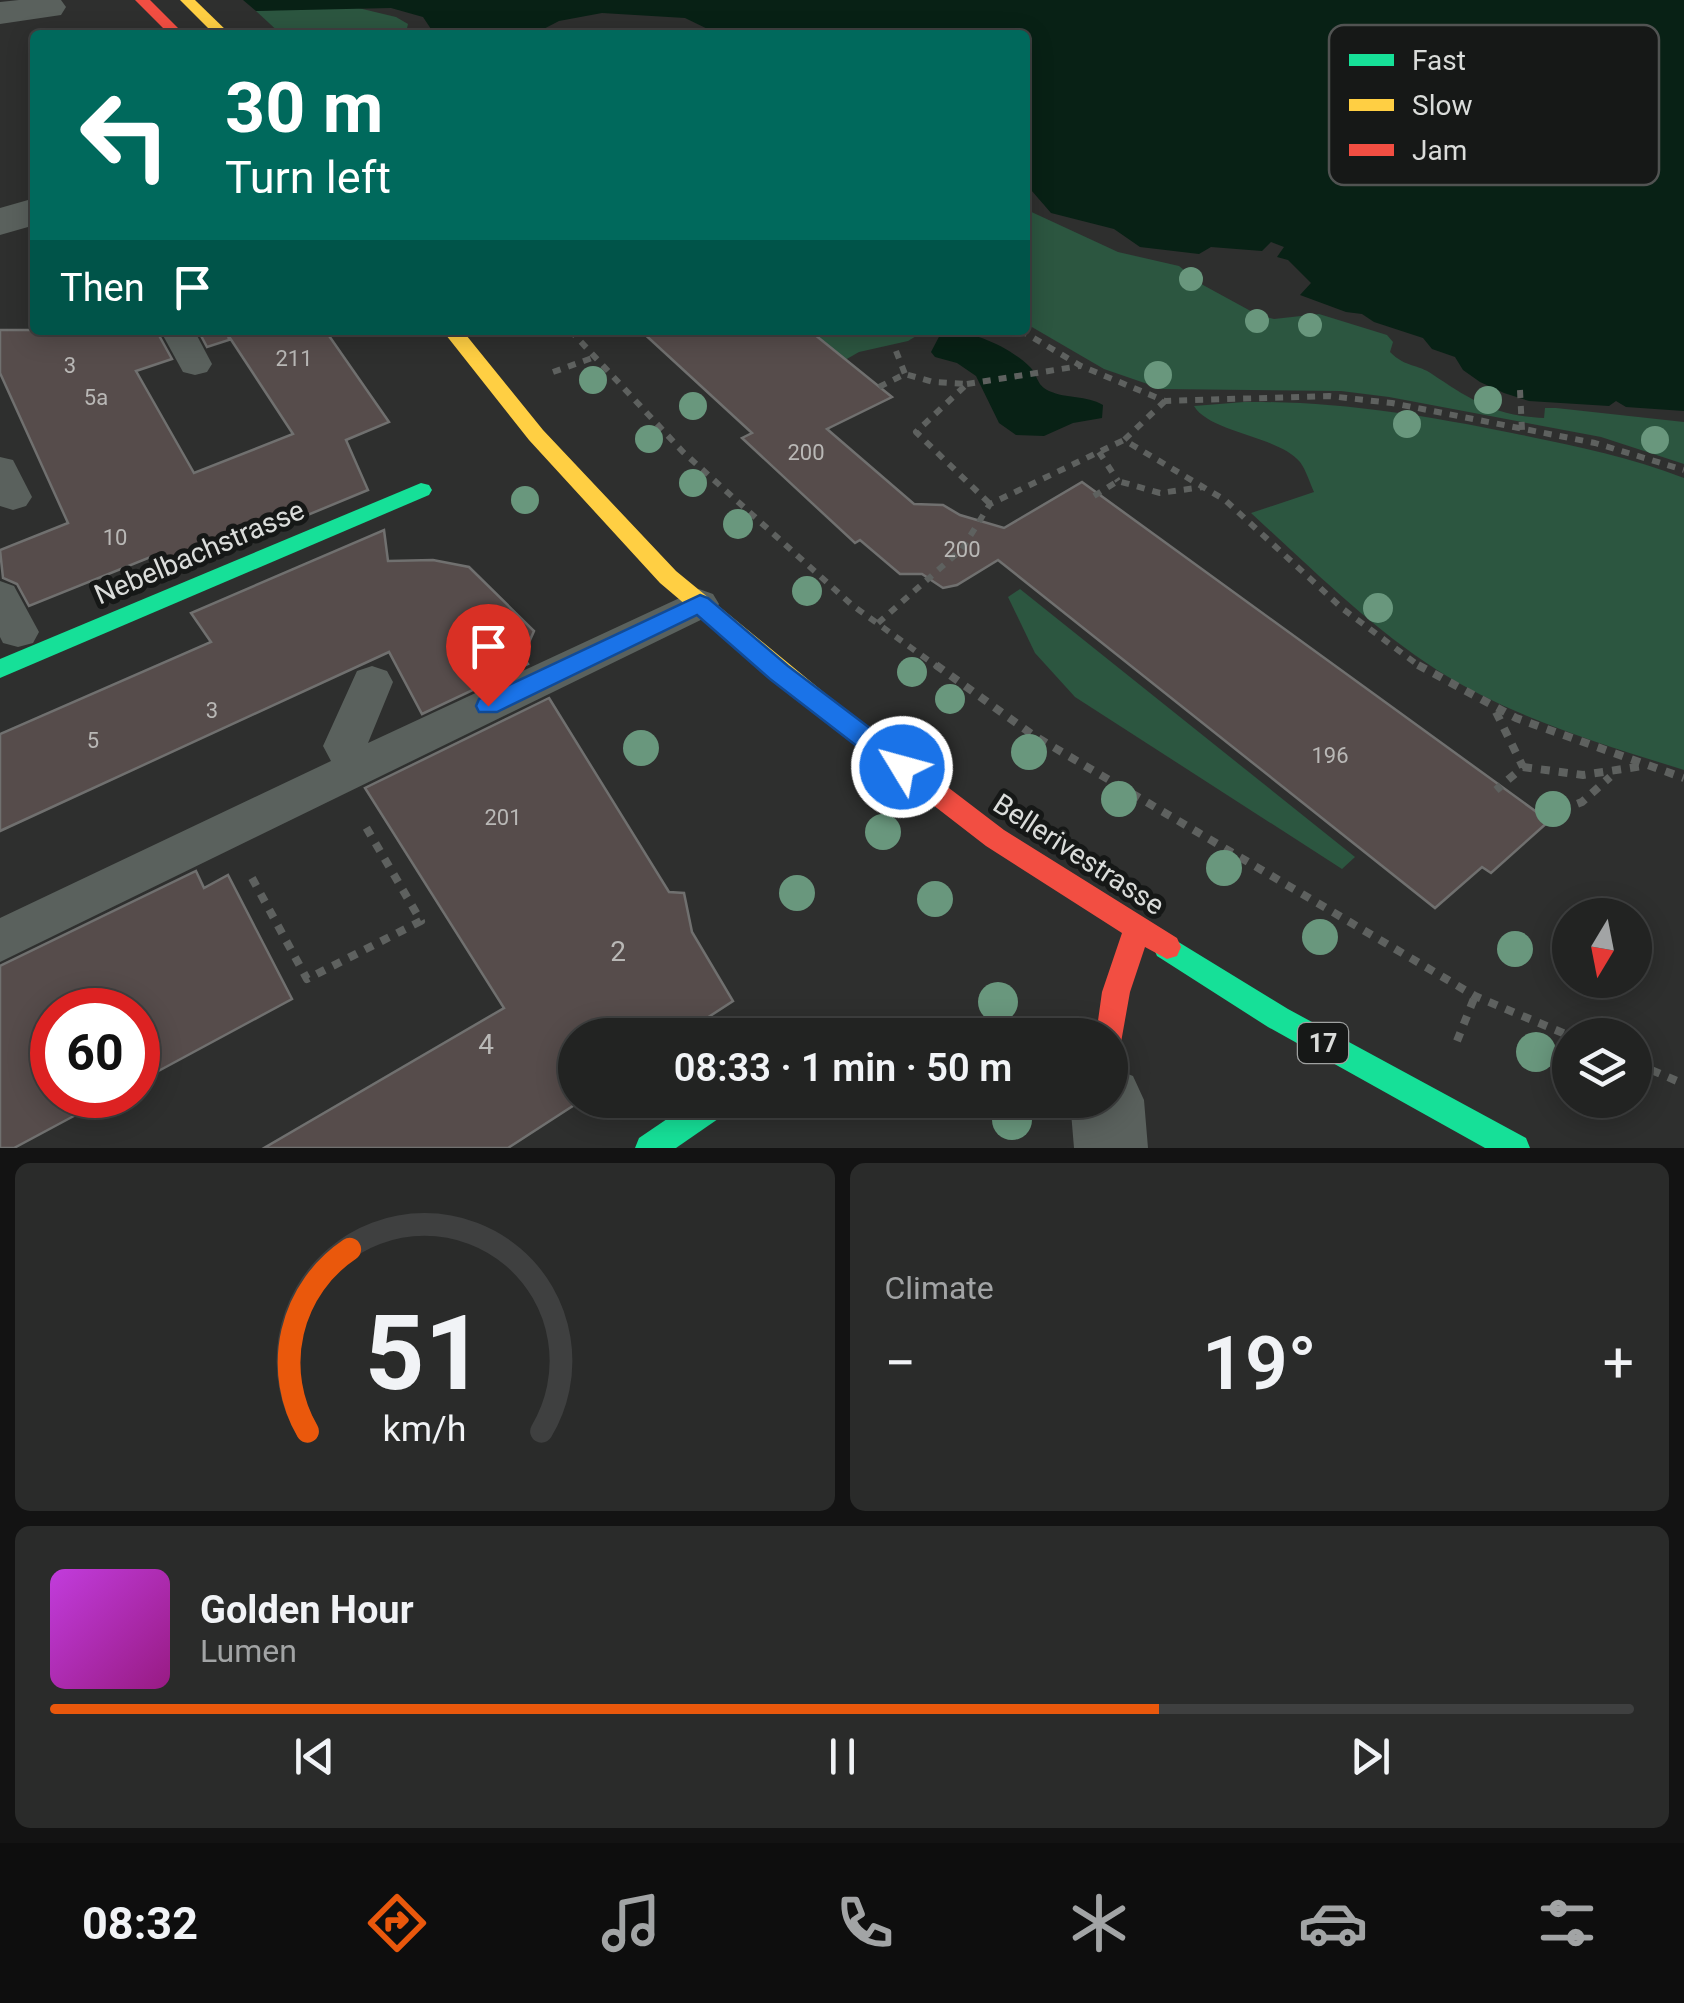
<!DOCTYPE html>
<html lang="en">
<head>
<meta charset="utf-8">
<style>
  :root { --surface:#222322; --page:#2a2b2a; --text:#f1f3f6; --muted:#a2a4a5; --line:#3f4040; --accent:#ea580c }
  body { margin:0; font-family:Roboto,sans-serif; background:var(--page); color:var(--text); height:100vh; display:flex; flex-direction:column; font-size:38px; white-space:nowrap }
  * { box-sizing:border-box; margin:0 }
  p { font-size:32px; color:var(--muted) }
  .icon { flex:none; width:55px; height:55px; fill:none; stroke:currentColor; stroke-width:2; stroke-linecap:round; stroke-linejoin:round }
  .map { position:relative; height:1148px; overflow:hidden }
  .sheet { display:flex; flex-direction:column; gap:15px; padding:15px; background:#131313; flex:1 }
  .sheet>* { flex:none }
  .banner { position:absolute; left:30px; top:30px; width:1000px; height:305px; border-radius:10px; box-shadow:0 5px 25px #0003,0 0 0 2px var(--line); background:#00695c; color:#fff; overflow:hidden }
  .needle { width:65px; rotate:190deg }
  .tools { position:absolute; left:1552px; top:898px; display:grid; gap:20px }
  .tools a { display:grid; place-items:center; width:100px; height:100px; border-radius:50%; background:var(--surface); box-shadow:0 5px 25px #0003,0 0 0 2px var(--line); font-size:50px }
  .speed { position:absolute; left:30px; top:988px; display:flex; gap:20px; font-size:50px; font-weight:700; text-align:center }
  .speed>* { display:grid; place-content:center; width:130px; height:130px; border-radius:50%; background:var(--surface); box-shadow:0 5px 25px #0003,0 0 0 2px var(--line); line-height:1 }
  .speed .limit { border:15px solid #d22; background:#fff; color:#111 }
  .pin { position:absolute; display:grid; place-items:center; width:85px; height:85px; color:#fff; margin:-102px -42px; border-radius:50% 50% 50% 0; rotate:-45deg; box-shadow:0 0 10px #0007 }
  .pin .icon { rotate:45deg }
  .me { position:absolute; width:110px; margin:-55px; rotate:307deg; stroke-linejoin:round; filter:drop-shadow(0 0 8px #0008) }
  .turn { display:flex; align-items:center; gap:35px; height:210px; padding:0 30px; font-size:45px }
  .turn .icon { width:130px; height:130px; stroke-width:2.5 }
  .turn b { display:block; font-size:70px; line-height:85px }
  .then { display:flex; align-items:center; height:95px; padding:0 30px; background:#0003; gap:20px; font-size:38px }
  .big { font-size:75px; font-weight:600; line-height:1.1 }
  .sheet .widget { flex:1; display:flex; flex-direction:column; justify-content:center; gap:15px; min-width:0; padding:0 35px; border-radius:15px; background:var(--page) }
  .sheet .dial { align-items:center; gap:0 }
  .dial svg { height:260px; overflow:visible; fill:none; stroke:var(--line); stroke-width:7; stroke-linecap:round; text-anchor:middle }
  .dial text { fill:var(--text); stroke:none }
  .song { display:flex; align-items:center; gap:30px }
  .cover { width:120px; height:120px; border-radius:15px; background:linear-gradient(135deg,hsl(290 70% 55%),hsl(310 70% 35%)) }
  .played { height:10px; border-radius:5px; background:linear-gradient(90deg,var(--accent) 70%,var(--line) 70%) }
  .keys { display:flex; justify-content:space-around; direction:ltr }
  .heat { display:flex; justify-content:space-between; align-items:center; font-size:55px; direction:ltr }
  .sheet .tiles { flex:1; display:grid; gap:15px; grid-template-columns:1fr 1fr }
  .widget:last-child { grid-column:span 2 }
  .trip { position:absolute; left:558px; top:1018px; width:570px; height:100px; border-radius:50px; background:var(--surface); box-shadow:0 5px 25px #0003,0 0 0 2px var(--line); font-weight:600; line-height:100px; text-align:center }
  .tabs { display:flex; height:160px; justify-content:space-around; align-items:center; background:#0e0e0e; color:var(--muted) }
  .tabs .icon { width:70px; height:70px }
  .tabs .active { color:var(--accent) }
  .tabs b { font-size:45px; color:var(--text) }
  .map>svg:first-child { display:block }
  .green { fill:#2c5640 }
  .water { fill:#082115 }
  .building { fill:#564c4b; stroke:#70706f; stroke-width:2.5 }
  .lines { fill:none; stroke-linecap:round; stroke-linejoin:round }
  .path-far1 { stroke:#5e615f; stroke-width:6; stroke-dasharray:8 8; stroke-linecap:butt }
  .path { stroke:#5e615f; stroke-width:8; stroke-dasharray:9 9; stroke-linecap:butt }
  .lane { fill:#5a615d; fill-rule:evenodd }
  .street { fill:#5a615d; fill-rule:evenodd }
  .fast { fill:#16e098; fill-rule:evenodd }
  .slow { fill:#ffcf43; fill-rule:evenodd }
  .jam { fill:#f24e42; fill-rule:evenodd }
  .tree { fill:#69977d }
  .route { fill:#1a73e8; stroke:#114b97; stroke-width:2.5 }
  .labels { text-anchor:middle; stroke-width:10; stroke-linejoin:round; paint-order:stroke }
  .number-label { font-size:22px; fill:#b9b8b6 }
  .shield { fill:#161817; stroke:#9fa1a0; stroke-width:2.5 }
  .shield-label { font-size:25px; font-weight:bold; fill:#dadcda }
  .street-label { font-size:28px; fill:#dadcda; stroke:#161817 }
  .near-number-label { font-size:28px; fill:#b9b8b6 }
  .key { fill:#161817; stroke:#515352; stroke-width:2.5 }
  .key-label { font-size:28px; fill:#dadcda }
</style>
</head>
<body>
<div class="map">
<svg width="1684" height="1148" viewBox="0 0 1684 1148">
  <rect width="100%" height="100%" fill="#2e2f2e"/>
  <!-- green -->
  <g class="green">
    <path d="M350 6 396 17 408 24 406 32 282 35 256 11Z"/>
    <path d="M1025 209 1118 252 1179 266 1203 285 1258 315 1274 319 1319 314 1387 335 1393 342 1390 352C1406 368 1418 364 1432 374 1471 400 1495 416 1544 418L1545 408H1556L1684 422V464L1601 437 1389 397 1341 391 1162 389 1104 369 1025 323Z"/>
    <path d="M809 330H926L908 341 859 352 845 360Z"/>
    <path d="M1244 402C1336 401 1422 415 1512 433 1571 445 1627 456 1684 478V770C1601 744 1511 717 1437 670 1370 627 1310 567 1251 513L1314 492C1310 483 1306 470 1300 462 1279 436 1210 433 1194 406Z"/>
    <path d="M1020 589 1355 857 1342 869 1075 697 1035 653 1008 597Z"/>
  </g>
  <!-- water -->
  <g class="water">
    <path d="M243 0H1684V411L1626 407 1616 401 1609 406 1529 401 1504 393 1480 382 1463 370 1455 357 1432 349 1423 338 1374 322 1362 314 1346 312 1300 295 1311 283 1288 260 1277 257 1284 247 1271 242 1262 251 1211 247 1199 254 1140 247 1114 229 1051 213 1025 183V35H720L685 18 602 13 559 21 532 35H435L423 17 391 8 256 11Z"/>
    <path d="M942 331C969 329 1010 347 1030 367 1038 375 1036 385 1049 391 1067 399 1086 395 1103 405L1102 418 1073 423 1044 436 1016 435 999 423 976 376 957 363 935 357 931 352Z"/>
  </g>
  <!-- building -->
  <g class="building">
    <path d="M0 330H156L172 359 136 371 194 473 293 434 228 335 229 340 207 347 198 330H325L389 422 346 440 368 490 165 574 153 556 29 606 17 584 3 578 0 550 68 523 0 373Z"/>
    <path d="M640 330H809L892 397 827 429 914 504 943 505 960 515 1004 528 1082 482 1549 821 1491 873 1482 867 1435 908 998 560 957 585 943 588 922 574H900L860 540 855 543 742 438 752 433Z"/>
    <path d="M384 530 388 561 433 560 469 567 534 631 523 656 528 664 422 714 389 652 0 831V734L211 642 191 613Z"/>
    <path d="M549 698 669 892 684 893 692 932 733 1001 681 1035H575V1100H582L508 1148H264L504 1008 365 788Z"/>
    <path d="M196 871 204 888 228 875 292 999 138 1082V1010H52V1095H113L14 1148H0V966Z"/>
  </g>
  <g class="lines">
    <!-- path-far1 -->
    <g class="path-far1">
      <path d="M570 330 683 452 852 605 939 668"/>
      <path d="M1020 330 1081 366 1165 401 1329 396 1392 403 1595 443 1684 470"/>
      <path d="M896 351 905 374"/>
      <path d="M553 372 595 357"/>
      <path d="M967 384 1080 366"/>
      <path d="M879 387 905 374 933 382 967 384 916 432 990 504"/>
      <path d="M1520 390 1522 430"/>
      <path d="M1165 401 1124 440 1225 500 1343 609 1422 668"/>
      <path d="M1099 452 1118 481"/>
      <path d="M1094 496 1118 481 1160 493 1203 487"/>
      <path d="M878 623 962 549 990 504 1124 440"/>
    </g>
    <!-- path -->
    <g class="path">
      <path d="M936 665 1033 735 1475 996 1570 1036"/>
      <path d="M1418 665 1516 718 1684 778"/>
      <path d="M1496 712 1523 767 1496 790"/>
      <path d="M1523 767 1583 775 1643 766"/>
      <path d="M1544 817 1582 802 1610 777"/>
      <path d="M252 878 307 979 421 921 363 822"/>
      <path d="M1457 1041 1475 996"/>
      <path d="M1635 1063 1684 1084"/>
    </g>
    <!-- lane -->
    <g class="lane">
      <path d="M160 330H194L212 364 207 372 195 375 183 372Z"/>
      <path d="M0 457 13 460 32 497 26 506 13 510 0 506Z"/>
      <path d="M0 581 14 586 39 632 33 643 18 647 3 643 0 637Z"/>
      <path d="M699 589 713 594 719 604 713 614 0 962V918L331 761 323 746 357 671 372 666 387 671 393 682 368 743Z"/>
    </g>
    <!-- street -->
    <g class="street">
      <path d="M19 0H61L66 7 61 15 0 24V2Z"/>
      <path d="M35 198V225L0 235V208Z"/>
      <path d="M1110 1067 1133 1076 1144 1100 1148 1148H1074L1070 1100H1110Z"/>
    </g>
    <!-- fast -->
    <g class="fast">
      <path d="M421 483 429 485 432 490 429 495 0 678V659Z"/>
      <path d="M1167 935 1288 1009 1526 1138 1530 1148H1485L1268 1027 1157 956 1153 947 1157 938Z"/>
      <path d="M695 1100H735L731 1110 676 1148H635L639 1138Z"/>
    </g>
    <!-- slow -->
    <g class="slow">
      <path d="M180 0H195L231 35H215Z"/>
      <path d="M442 330H462L543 430 676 571 827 695 830 702 827 709H809L660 583 529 440Z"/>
    </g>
    <!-- jam -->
    <g class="jam">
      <path d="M135 0H150L185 35H170Z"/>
      <path d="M818 693 827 695 1004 830 1177 938 1181 947 1177 956 1167 959 1145 947 1130 992 1120 1048 1110 1052V1035H1096L1102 992 1122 933 986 846 809 709 806 702 809 695Z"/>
    </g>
  </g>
  <!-- trees -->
  <g class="tree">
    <circle cx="1191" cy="279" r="12"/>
    <circle cx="1257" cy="321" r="12"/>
    <circle cx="1310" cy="325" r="12"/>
    <circle cx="1158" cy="375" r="14"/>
    <circle cx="593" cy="380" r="14"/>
    <circle cx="1488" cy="400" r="14"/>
    <circle cx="693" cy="406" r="14"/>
    <circle cx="1407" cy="424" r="14"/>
    <circle cx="649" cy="439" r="14"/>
    <circle cx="1655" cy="440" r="14"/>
    <circle cx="693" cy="483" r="14"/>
    <circle cx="525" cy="500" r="14"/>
    <circle cx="738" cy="524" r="15"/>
    <circle cx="807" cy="591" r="15"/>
    <circle cx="1378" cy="608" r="15"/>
    <circle cx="912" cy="672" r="15"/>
    <circle cx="950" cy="699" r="15"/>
    <circle cx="641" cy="748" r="18"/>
    <circle cx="1029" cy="752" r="18"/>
    <circle cx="1119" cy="799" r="18"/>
    <circle cx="1553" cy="809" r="18"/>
    <circle cx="883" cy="832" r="18"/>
    <circle cx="1224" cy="868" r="18"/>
    <circle cx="797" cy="893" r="18"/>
    <circle cx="935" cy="899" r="18"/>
    <circle cx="1320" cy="937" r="18"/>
    <circle cx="1515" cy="949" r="18"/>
    <circle cx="998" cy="1002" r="20"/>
    <circle cx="1536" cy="1052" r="20"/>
    <circle cx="1012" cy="1120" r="20"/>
  </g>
  <!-- route -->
  <path class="route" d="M700 595 708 598 788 666 912 760 915 767 912 774H893L770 679 697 615 497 712H479L476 706 479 699Z"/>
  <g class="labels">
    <!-- number labels -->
    <g class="number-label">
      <text x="294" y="366">211</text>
      <text x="70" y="373">3</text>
      <text x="96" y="405">5a</text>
      <text x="806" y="460">200</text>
      <text x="115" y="545">10</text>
      <text x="962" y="557">200</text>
      <text x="212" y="718">3</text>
      <text x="93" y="748">5</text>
      <text x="1330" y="763">196</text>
      <text x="503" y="825">201</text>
    </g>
    <!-- shield labels -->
    <rect class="shield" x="1298" y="1023" width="50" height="40" rx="8"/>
    <g class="shield-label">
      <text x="1323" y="1052">17</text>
    </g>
    <!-- street labels -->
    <g class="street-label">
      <text transform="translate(199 552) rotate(-23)" y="10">Nebelbachstrasse</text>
      <text transform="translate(1079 854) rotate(33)" y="10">Bellerivestrasse</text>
    </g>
    <!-- near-number labels -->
    <g class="near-number-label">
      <text x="618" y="961">2</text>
      <text x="486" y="1054">4</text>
    </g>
  </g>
  <!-- legend -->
  <rect x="1329" y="25" width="330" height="160" rx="15" class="key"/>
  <rect x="1349" y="54" width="45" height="12" fill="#16e098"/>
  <rect x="1349" y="99" width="45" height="12" fill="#ffcf43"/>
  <rect x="1349" y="144" width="45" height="12" fill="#f24e42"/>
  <g class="key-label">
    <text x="1412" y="70">Fast</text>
    <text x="1412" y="115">Slow</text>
    <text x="1412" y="160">Jam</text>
  </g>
</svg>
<div class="tools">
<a><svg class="needle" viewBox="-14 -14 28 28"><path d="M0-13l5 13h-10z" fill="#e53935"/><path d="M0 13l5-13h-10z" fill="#a2a4a5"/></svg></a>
<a><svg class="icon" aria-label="layers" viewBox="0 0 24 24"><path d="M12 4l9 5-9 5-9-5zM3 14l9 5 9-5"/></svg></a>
</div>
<div class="speed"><div class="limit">60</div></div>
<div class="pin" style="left:488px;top:706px;background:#d93025"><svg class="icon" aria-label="arrive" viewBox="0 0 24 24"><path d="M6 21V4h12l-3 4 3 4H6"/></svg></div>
<svg class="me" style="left:902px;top:767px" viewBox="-20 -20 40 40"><circle r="17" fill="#1a73e8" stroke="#fff" stroke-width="3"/><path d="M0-11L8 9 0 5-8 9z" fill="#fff"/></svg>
<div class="trip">08:33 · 1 min · 50 m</div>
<div class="banner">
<div class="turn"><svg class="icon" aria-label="left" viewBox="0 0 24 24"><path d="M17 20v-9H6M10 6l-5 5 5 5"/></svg><div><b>30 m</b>Turn left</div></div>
<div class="then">Then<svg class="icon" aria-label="arrive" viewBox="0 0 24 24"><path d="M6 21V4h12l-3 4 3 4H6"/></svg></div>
</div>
</div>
<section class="sheet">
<div class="tiles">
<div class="widget dial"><svg viewBox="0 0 100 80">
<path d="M14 69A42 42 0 1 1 86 69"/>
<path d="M14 69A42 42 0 0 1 27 13" stroke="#ea580c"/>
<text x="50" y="56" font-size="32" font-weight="700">51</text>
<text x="50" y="72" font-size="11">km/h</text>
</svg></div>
<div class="widget"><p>Climate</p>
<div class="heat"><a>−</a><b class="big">19°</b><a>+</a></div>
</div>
<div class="widget">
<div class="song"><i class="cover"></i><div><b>Golden Hour</b><p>Lumen</p></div></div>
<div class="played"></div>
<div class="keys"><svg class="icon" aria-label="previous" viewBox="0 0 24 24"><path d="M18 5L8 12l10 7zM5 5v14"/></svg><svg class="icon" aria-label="pause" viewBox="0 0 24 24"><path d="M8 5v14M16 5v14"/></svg><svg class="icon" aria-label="next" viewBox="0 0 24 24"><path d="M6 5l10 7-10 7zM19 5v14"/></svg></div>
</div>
</div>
</section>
<nav class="tabs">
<b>08:32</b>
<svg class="icon active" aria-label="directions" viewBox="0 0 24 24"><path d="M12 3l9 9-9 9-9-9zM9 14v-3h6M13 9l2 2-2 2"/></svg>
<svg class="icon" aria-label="music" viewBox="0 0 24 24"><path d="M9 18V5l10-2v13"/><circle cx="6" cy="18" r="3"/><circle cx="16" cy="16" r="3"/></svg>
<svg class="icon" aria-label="phone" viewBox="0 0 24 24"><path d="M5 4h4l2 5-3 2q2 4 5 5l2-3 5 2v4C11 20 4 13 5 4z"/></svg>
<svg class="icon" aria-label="climate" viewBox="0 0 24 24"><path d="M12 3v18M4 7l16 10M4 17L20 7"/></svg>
<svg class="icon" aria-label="car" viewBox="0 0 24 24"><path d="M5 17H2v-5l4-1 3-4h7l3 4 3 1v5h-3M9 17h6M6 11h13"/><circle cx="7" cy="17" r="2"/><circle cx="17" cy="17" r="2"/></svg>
<svg class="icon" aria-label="filters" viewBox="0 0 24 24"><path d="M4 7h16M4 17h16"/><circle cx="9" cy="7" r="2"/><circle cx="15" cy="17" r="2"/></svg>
</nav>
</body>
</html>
